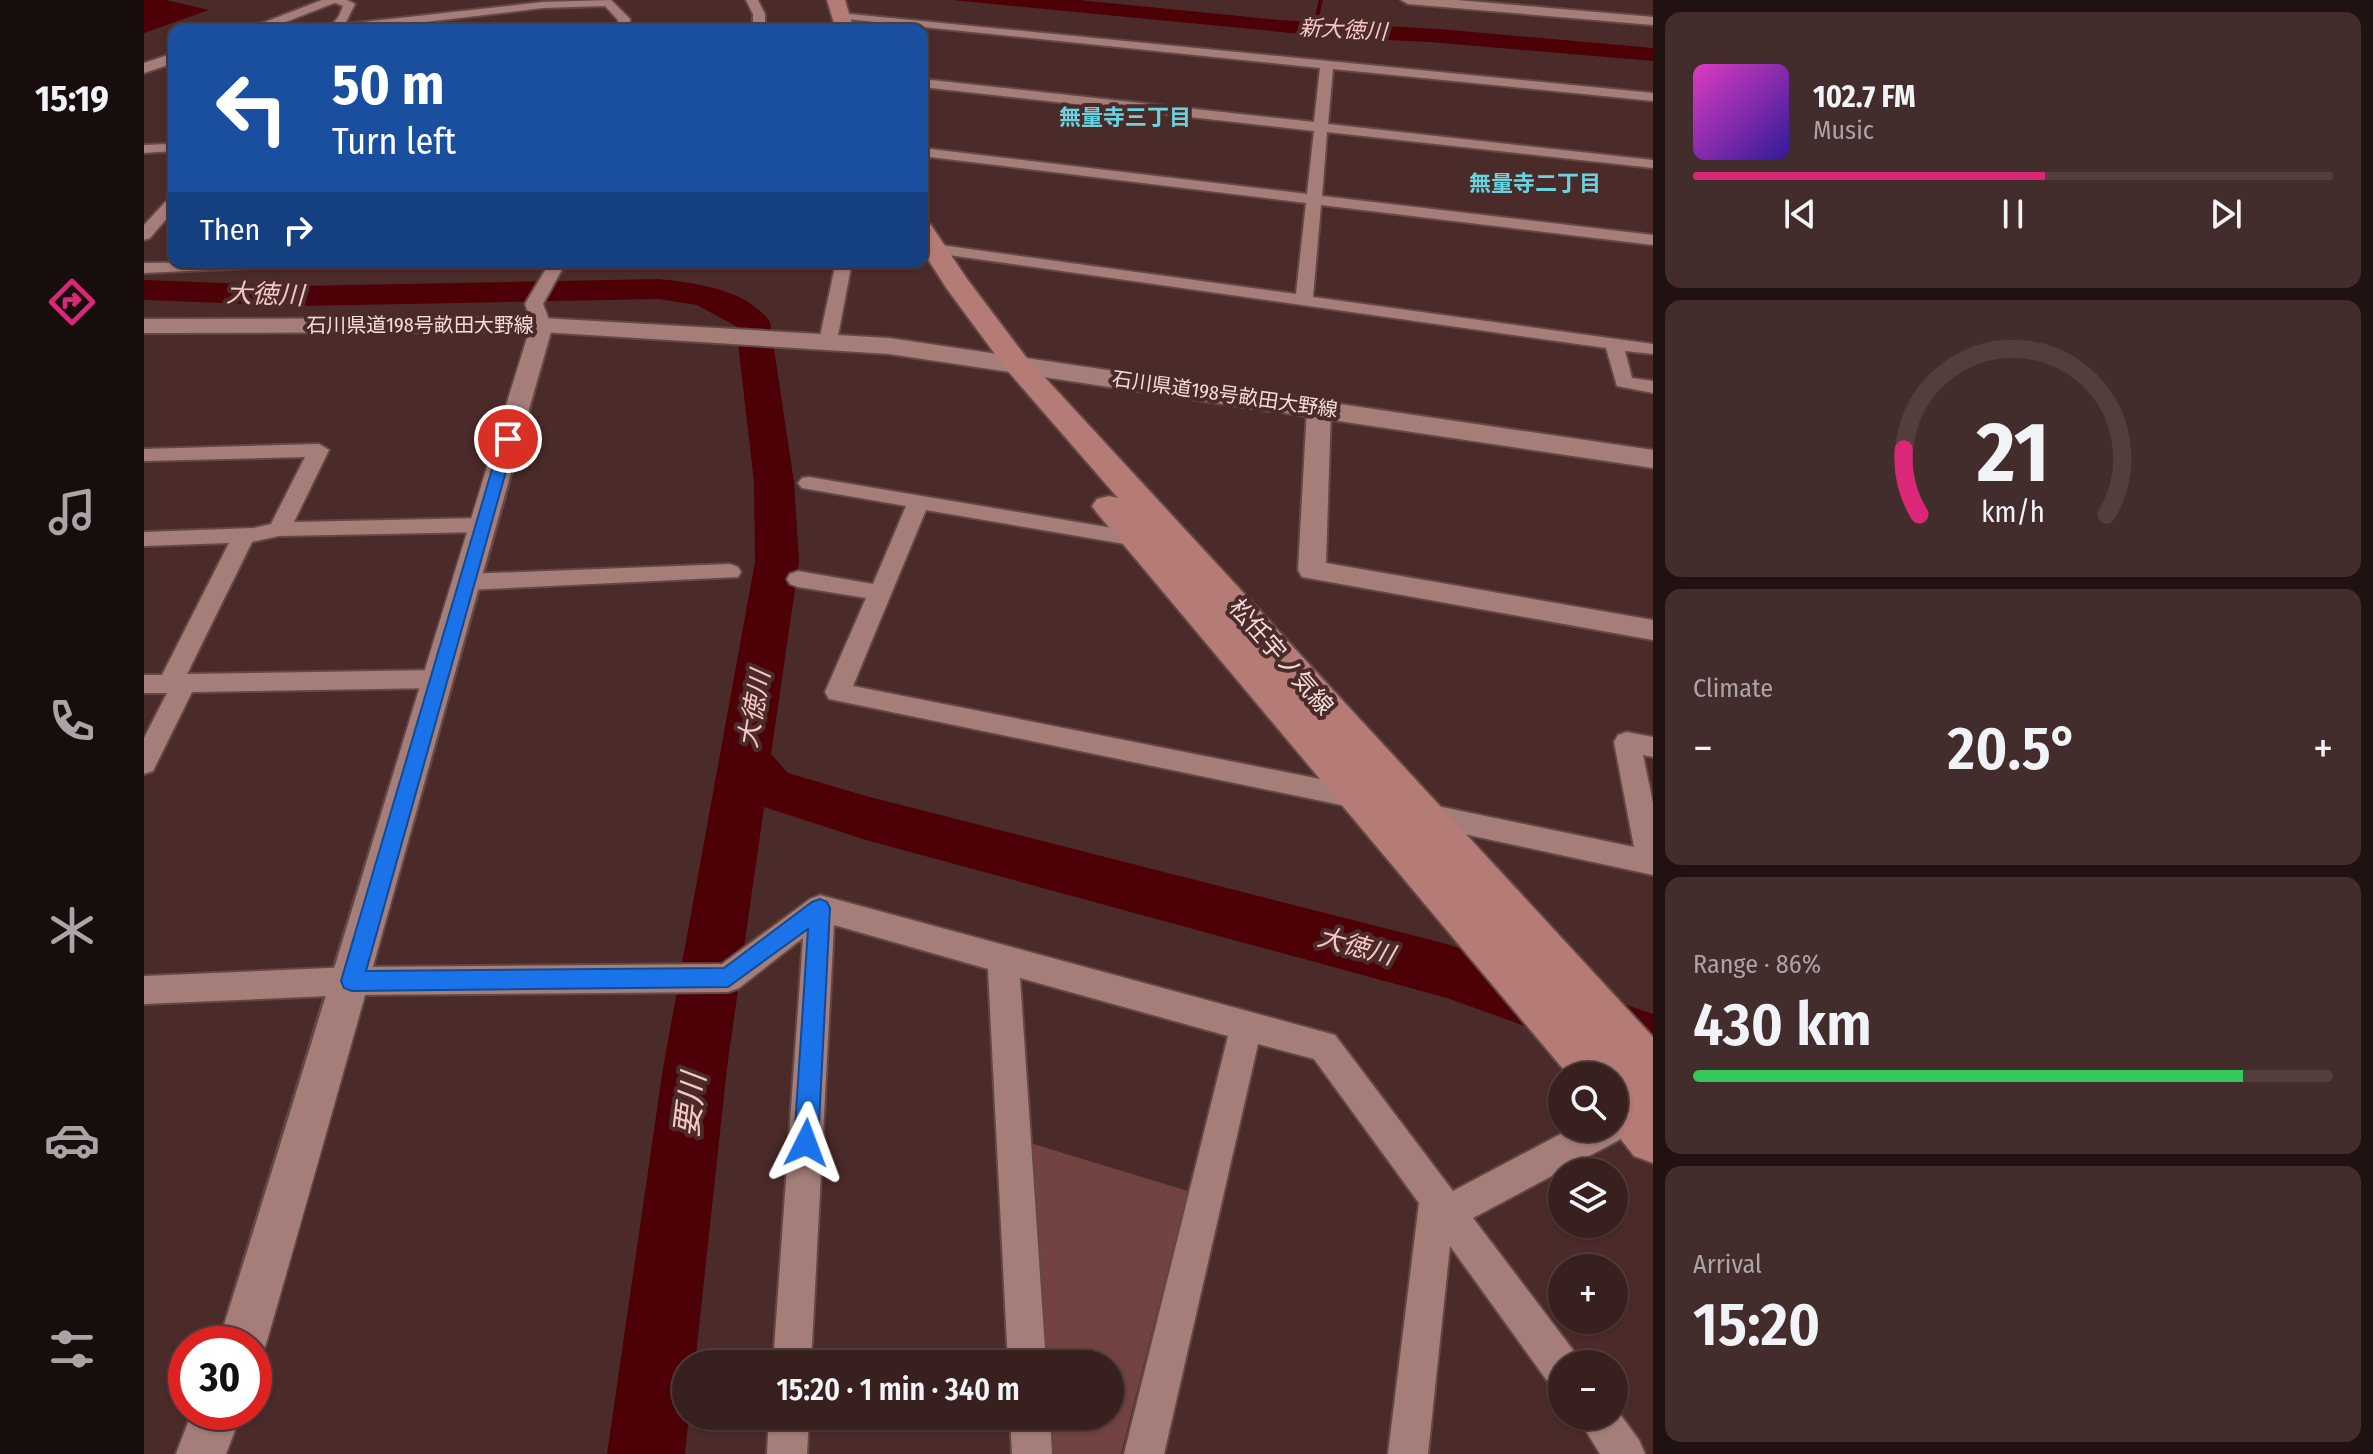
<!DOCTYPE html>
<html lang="en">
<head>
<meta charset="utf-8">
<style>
  :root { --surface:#38201f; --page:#432d2c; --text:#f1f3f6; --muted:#aba3a4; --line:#523e3d; --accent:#db2777 }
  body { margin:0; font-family:"Fira Sans Condensed","Noto Sans JP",sans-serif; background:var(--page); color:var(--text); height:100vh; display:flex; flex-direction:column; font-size:30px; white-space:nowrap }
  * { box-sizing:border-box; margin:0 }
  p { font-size:26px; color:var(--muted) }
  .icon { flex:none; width:44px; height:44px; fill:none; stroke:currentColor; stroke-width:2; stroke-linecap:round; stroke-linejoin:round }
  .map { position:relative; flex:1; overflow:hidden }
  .drawer { display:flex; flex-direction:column; gap:12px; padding:12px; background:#1f1211; width:720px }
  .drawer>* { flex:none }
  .guide { position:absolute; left:24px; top:24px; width:760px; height:244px; border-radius:16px; box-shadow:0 2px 6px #0004,0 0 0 2px var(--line); background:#1a4fa0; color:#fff; overflow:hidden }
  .controls { position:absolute; left:1404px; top:1062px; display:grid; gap:16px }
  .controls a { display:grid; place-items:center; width:80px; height:80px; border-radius:50%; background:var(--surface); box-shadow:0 2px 6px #0004,0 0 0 2px var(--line); font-size:40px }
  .speed { position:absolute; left:24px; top:1326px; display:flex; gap:16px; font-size:40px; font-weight:700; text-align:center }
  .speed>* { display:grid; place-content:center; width:104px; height:104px; border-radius:50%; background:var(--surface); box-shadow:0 2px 6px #0004,0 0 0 2px var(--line); line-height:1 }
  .speed .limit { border:12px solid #d22; background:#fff; color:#111 }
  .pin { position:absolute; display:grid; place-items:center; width:68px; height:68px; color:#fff; margin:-34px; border:4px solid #fff; border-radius:50%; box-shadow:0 2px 8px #0007 }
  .me { position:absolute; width:88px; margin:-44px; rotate:3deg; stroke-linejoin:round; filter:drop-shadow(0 0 6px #0008) }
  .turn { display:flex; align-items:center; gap:28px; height:168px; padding:0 32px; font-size:36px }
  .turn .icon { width:104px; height:104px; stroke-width:2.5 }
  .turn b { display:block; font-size:56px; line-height:68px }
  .then { display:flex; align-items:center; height:76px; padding:0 32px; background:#0003; gap:16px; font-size:30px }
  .big { font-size:60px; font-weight:600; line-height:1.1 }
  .drawer .card { flex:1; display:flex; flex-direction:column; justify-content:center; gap:12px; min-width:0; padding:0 28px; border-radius:16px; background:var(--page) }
  .drawer .dial { align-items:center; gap:0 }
  .dial svg { height:208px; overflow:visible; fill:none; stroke:var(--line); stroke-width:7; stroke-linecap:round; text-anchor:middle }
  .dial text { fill:var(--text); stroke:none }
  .song { display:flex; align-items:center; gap:24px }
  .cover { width:96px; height:96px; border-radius:12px; background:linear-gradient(135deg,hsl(310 70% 55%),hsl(250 70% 35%)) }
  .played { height:8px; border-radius:4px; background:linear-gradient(90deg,var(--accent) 55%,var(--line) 55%) }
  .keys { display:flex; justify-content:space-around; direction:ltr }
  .heat { display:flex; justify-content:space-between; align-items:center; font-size:44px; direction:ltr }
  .charge { height:12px; border-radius:6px; background:linear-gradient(90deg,#34c759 86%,var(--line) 0) }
  .trip { position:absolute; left:528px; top:1350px; width:452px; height:80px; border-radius:40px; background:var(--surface); box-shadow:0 2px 6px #0004,0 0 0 2px var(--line); font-weight:600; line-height:80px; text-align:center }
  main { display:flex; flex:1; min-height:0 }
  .tabs { display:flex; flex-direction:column; width:144px; justify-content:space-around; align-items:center; background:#160d0c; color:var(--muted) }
  .tabs .icon { width:56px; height:56px }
  .tabs .current { color:var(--accent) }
  .tabs b { font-size:36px; color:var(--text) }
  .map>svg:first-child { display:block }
  .green { fill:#724340 }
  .water { fill:#4d0107 }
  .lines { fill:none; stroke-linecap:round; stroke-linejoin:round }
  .stream { stroke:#4d0107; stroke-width:4 }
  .river { fill:#4d0107; fill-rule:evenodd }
  .minor-casing { stroke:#634846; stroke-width:4 }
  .tertiary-casing { stroke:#634846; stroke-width:4 }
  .secondary-casing { stroke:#634846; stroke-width:4 }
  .primary-casing { stroke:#634846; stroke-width:4 }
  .minor { fill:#a57e7a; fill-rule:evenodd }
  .tertiary { fill:#a57e7a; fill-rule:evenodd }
  .secondary { fill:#a57e7a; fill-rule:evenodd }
  .primary { fill:#b57b76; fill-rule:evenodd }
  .route { fill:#1a73e8; stroke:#114b97; stroke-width:2 }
  .labels { text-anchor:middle; stroke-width:8; stroke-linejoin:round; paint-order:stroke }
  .far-street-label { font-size:20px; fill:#f3dddb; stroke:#4b2b29 }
  .far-water-label { font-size:22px; font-style:italic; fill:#f7c8c3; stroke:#4b2b29 }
  .far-neighbourhood-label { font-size:22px; font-weight:bold; fill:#69d4e0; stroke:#4b2b29 }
  .street-label { font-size:24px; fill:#f3dddb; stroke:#4b2b29 }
  .water-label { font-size:26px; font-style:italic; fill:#f7c8c3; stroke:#4b2b29 }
  .near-water-label { font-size:32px; font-style:italic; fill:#f7c8c3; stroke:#4b2b29 }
</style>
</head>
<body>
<main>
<nav class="tabs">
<b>15:19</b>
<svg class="icon current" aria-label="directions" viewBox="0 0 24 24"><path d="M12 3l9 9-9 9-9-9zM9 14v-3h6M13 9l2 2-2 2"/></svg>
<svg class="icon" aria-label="music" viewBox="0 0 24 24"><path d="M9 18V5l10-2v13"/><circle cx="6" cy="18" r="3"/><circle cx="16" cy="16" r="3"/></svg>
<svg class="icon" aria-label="phone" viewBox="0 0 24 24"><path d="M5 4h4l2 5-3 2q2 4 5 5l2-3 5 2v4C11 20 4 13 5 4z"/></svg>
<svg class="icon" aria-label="climate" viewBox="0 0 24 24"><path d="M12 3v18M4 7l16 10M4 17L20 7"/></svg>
<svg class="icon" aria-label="car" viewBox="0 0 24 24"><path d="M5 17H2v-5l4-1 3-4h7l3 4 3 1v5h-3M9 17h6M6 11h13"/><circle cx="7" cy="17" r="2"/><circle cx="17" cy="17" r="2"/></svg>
<svg class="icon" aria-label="filters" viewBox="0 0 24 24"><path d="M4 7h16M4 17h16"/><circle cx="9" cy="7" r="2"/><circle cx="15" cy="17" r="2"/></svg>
</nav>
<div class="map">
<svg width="1509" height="1454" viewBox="0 0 1509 1454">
  <rect width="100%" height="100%" fill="#4b2b29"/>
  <!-- green -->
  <path class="green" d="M886 1143 1044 1191 977 1454H903L901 1416H966V1364H898Z"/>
  <!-- water -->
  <g class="water">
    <path d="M0 0H22L65 10 0 33Z"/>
    <path d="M808 0H935L1135 20 1295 29 1509 48V61L1286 42 1199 38Z"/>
  </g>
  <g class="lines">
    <!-- stream -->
    <path class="stream" d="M1170 29 1177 0"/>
    <!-- river -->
    <path class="river" d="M515 279C551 283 603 289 626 322L650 482 655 562 627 754 644 773 722 796 1303 944 1509 1014V1072L1303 998 722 840 620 807 583 1068 551 1364H542V1416H545L541 1454H463L519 1068 611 562 610 482 592 326 553 305 515 299 155 306 0 300V280L155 286Z"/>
    <defs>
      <g id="minor">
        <path d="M184 0H203L211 4 201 24 399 2 467 0 486 19 485 30H473L474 20 461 6 399 8 213 30H184L195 16 199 6Z"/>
        <path d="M602 0H614L621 14V30H609V14Z"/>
        <path d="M696 13 1509 93V101L1189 69 1184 124 1509 160V168L1183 132 1178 196 1509 235V245L1177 205 1169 297 1509 344V354L1481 351 1488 378 1509 381V393L1473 386 1462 348 783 252 781 249 789 244 1152 294 1162 203 778 156V148L1163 194 1170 131 778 87V79L1170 122 1176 68 692 18V14Z"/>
        <path d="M385 24 389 25 390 30H363Z"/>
        <path d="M24 144 30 146 29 151 0 153V145Z"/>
        <path d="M30 196V210L6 238 0 240V225L25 198Z"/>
        <path d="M137 262 129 267 0 273V263Z"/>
        <path d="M406 262H422L399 304 407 325 398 330 389 325 381 304Z"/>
        <path d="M692 262H708L693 341 684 346 675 341Z"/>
        <path d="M175 444 185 450 150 522 338 518 346 520 349 525 346 530 338 532 135 536 108 542 43 674 292 670 301 673 305 679 301 685 292 688 48 692 9 771 0 774V738L23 693H0V675H18L85 543 0 546V532L110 528 127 524 161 457 0 461V449Z"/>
        <path d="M665 477 1004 534 1012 536 1015 541 1012 546 1004 548 782 510 709 686 1221 788 1231 791 1235 799 1231 807 1221 810 685 699 681 692 722 598 654 587 646 584 643 579 646 574 654 571 729 584 762 506 658 488 654 483 658 478Z"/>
        <path d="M586 564 594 567 597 572 594 577 322 590 314 587 310 582 314 577 322 574Z"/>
        <path d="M1483 732 1509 737V757L1499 755 1509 803V875L1274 824 1264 821 1260 813 1264 805 1274 802 1490 847 1470 742 1474 735Z"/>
        <path d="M676 895 1191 1035 1309 1191 1428 1128H1470V1114L1475 1116 1480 1128 1475 1140 1329 1218 1432 1354 1436 1364H1418V1388L1404 1382 1306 1246 1284 1454H1244L1275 1203 1170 1059 1114 1044 1020 1454H980L1084 1036 876 978 902 1364H864L844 969 690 925 667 1364H629L659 938 595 988 584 992 208 995 0 1004V976L208 967 578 964 666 899Z"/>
        <path d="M1470 1406 1495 1440 1501 1454H1456L1433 1416H1470Z"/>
        <path d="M625 1416H665L663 1454H623Z"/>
        <path d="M866 1416H906L908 1454H868Z"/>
      </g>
      <g id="tertiary">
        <path d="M178 0H198L121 30H100Z"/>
        <path d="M1257 0H1313L1509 17V25L1264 4Z"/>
        <path d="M30 53V63L0 73V63Z"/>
        <path d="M398 318 409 325C312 664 220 1005 122 1344L115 1361 110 1363V1344H74C181 1005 281 664 387 325Z"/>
        <path d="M1175 401 1183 403 1187 408 1182 563 1509 620V640L1158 577 1154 570 1163 408 1167 403Z"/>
        <path d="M48 1412H98L82 1454H32Z"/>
      </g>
      <path id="secondary" d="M398 318 745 338 1509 450V468L745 354 398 332 0 333V319Z"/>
      <g id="primary">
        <path d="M683 0H701L710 30H692Z"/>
        <path d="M778 223 787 225 823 279 882 357 1509 1037V1163L1490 1156 1468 1128 1470 1076H1425L953 513 948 506 953 499 965 496 974 498 862 369 803 289 778 250Z"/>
      </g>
    </defs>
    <!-- minor casing -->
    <use href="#minor" class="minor-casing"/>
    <!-- tertiary casing -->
    <use href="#tertiary" class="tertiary-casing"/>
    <!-- secondary casing -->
    <use href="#secondary" class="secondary-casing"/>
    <!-- primary casing -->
    <use href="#primary" class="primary-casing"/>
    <!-- minor -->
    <use href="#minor" class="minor"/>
    <!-- tertiary -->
    <use href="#tertiary" class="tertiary"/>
    <!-- secondary -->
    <use href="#secondary" class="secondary"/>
    <!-- primary -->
    <use href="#primary" class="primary"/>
  </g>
  <!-- route -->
  <path class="route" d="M364 435 371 439 222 971 580 968 668 902 676 899 683 902 686 908 674 1143 670 1152 662 1155 653 1152 650 1143 664 929 584 987 208 991 200 988 197 981 357 439Z"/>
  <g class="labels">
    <!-- far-street labels -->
    <g class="far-street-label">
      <text x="276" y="332">石川県道198号畝田大野線</text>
      <text transform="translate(1081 394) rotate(8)" y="7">石川県道198号畝田大野線</text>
    </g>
    <!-- far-water labels -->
    <g class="far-water-label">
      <text transform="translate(1199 29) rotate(3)" y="8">新大徳川</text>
    </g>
    <!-- far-neighbourhood labels -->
    <g class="far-neighbourhood-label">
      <text x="981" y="125">無量寺三丁目</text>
      <text x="1391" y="191">無量寺二丁目</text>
    </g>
    <!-- street labels -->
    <g class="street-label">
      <text transform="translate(1137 657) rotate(49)" y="8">松任宇ノ気線</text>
    </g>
    <!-- water labels -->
    <g class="water-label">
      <text transform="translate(121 294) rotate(2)" y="9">大徳川</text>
      <text transform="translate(610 709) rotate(-80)" y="9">大徳川</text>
      <text transform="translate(1212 946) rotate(15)" y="9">大徳川</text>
    </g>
    <!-- near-water labels -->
    <g class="near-water-label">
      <text transform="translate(546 1105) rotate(-83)" y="11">要川</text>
    </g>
  </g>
</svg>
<div class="controls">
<a><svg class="icon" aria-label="search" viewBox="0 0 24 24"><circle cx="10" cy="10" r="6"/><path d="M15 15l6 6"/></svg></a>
<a><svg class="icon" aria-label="layers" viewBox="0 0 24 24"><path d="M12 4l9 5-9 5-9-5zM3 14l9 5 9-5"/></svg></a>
<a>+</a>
<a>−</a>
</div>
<div class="speed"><div class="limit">30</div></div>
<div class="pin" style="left:364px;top:439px;background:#d93025"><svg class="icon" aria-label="arrive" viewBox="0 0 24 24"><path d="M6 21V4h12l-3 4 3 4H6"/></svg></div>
<svg class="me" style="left:662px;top:1143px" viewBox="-20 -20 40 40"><path d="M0-17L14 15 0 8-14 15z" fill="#1a73e8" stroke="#fff" stroke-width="4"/></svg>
<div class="trip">15:20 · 1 min · 340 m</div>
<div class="guide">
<div class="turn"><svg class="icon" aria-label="left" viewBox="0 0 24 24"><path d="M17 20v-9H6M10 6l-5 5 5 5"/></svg><div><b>50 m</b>Turn left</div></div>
<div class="then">Then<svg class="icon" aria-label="right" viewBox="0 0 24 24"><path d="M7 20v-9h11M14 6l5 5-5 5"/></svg></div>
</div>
</div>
<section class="drawer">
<div class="card">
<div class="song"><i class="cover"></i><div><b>102.7 FM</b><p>Music</p></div></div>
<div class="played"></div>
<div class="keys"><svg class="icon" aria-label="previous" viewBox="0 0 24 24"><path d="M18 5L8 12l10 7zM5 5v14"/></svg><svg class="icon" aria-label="pause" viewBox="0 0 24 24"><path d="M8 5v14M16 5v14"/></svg><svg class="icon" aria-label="next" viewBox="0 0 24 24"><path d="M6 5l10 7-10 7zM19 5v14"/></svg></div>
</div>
<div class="card dial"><svg viewBox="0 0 100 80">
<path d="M14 69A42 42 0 1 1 86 69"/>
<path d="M14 69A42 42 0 0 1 8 44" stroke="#db2777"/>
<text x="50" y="56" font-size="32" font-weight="700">21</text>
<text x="50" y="72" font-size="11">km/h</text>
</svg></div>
<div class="card"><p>Climate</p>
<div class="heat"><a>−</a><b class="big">20.5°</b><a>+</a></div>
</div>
<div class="card"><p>Range · 86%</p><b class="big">430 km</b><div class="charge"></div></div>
<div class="card"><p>Arrival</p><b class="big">15:20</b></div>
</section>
</main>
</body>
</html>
